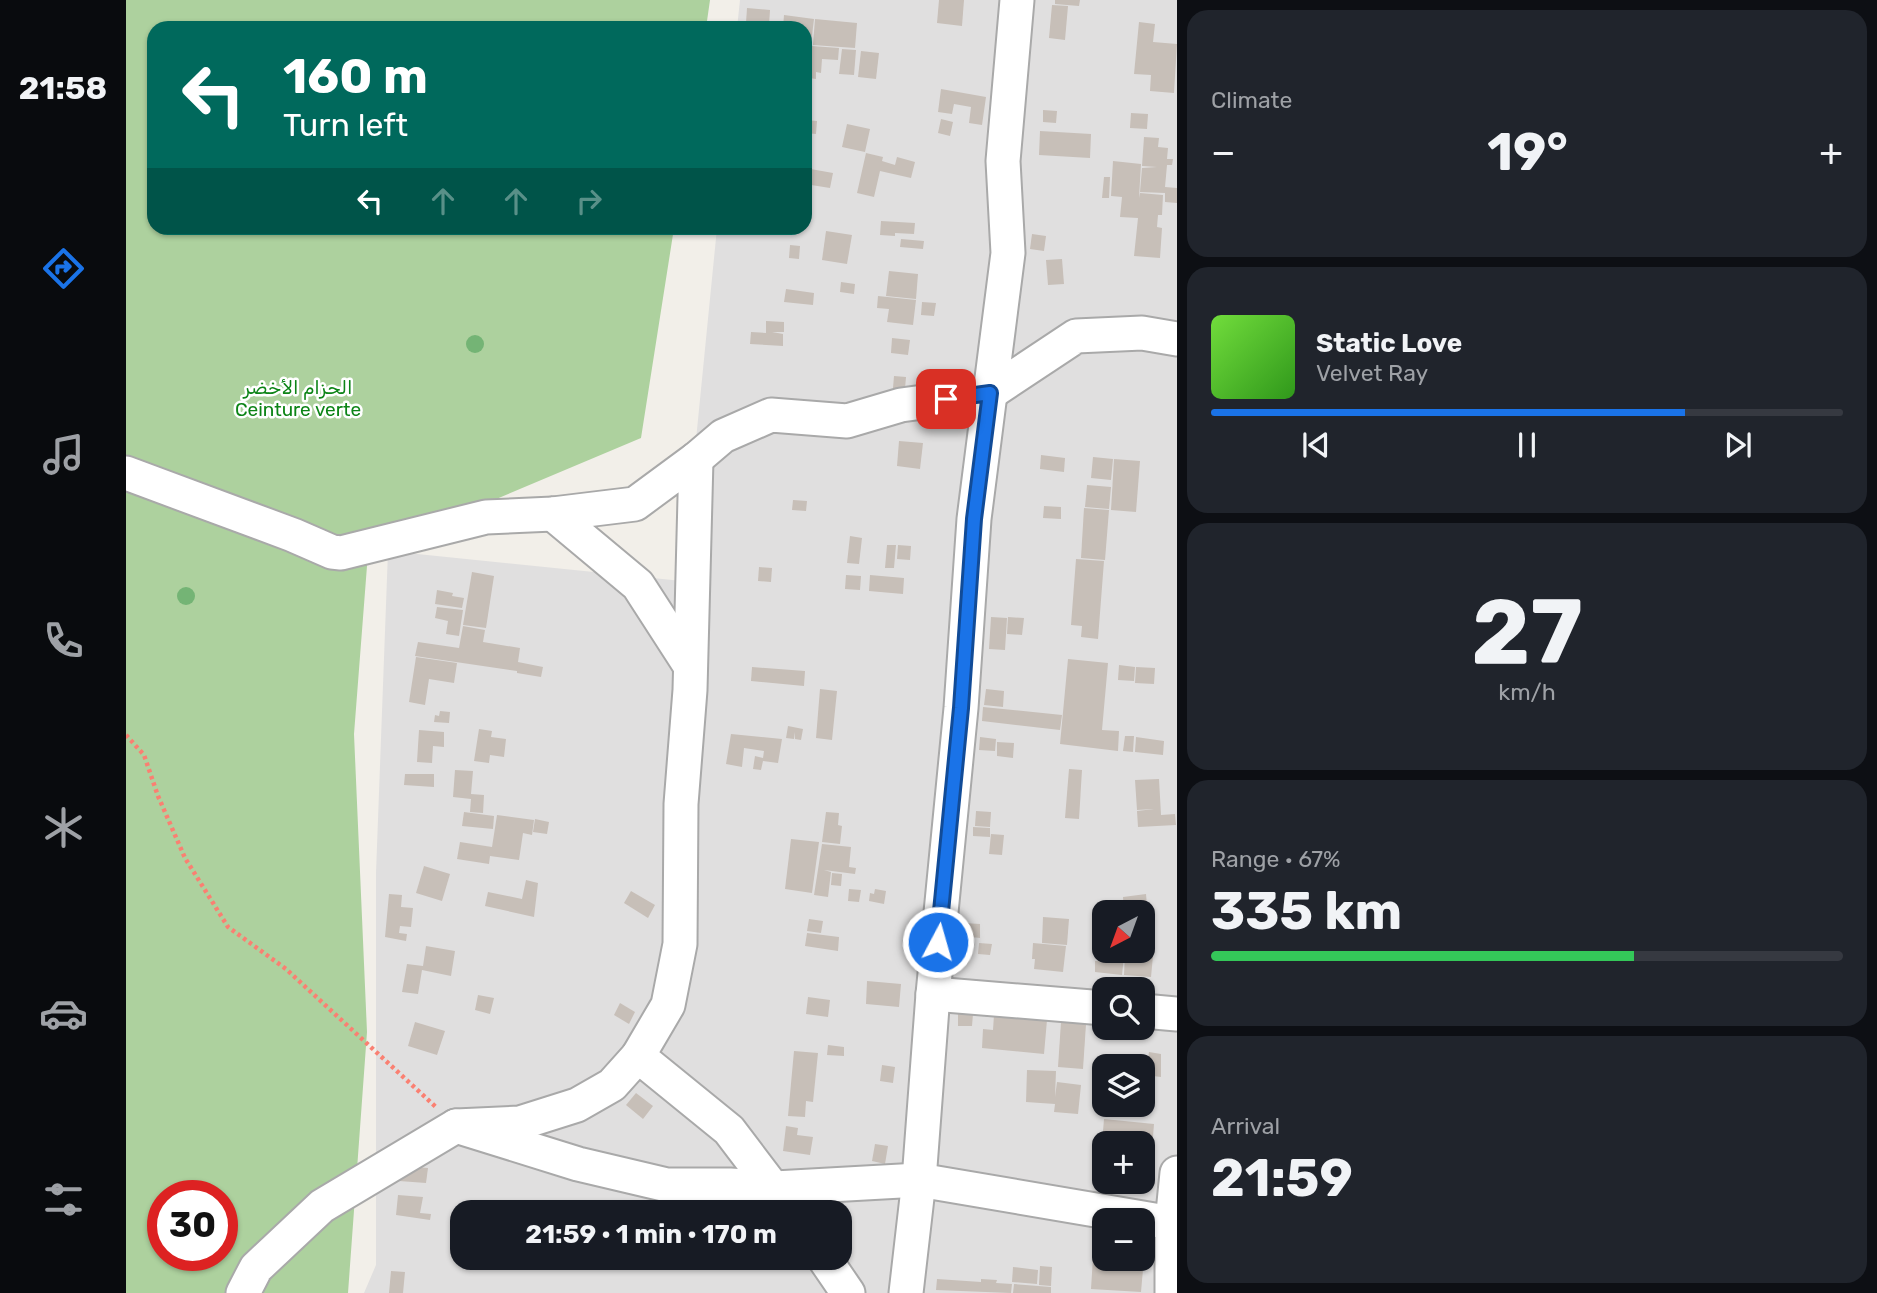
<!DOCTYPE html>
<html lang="en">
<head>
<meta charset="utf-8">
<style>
  :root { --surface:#171b24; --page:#20242c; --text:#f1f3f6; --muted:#9ea1a6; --line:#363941; --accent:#1a73e8 }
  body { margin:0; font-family:Rubik,"Noto Naskh Arabic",sans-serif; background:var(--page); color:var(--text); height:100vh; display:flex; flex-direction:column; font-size:26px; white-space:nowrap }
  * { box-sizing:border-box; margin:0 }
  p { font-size:23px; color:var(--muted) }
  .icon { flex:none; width:38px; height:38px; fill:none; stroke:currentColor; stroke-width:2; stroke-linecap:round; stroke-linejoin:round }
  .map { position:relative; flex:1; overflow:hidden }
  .details { display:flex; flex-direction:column; gap:10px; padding:10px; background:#0d0f14; width:700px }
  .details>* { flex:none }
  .guide { position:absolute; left:21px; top:21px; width:665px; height:214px; border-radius:21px; box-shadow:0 2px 5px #0004; background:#00695c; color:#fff; overflow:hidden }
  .needle { width:46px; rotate:221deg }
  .tools { position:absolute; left:966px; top:900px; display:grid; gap:14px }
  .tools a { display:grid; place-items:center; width:63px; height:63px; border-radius:14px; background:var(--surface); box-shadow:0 2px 5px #0004; font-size:35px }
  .speed { position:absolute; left:21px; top:1180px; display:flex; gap:14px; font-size:35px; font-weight:700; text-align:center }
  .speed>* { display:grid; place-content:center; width:91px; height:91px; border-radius:50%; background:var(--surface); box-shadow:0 2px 5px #0004; line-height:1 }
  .speed .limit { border:10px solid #d22; background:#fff; color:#111 }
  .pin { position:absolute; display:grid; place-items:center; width:60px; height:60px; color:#fff; margin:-30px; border-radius:14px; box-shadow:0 4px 10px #0006 }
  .me { position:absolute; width:77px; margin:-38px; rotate:6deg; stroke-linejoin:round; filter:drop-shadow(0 0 5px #0008) }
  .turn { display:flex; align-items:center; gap:24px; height:147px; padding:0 21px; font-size:32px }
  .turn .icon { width:91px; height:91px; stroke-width:2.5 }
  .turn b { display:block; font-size:49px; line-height:60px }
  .lanes { display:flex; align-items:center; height:66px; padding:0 21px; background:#0003; justify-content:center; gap:35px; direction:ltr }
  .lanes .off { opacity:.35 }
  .big { font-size:52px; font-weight:700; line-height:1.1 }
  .details .card { flex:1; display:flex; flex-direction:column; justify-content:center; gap:10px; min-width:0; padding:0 24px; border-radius:21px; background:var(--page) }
  .details .dial { align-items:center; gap:0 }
  .dial b { font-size:91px; line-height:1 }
  .song { display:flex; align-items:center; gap:21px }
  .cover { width:84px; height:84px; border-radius:10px; background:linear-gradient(135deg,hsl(100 70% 55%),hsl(110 70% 35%)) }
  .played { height:7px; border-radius:4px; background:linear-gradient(90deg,var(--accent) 75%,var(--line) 75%) }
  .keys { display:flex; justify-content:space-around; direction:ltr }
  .heat { display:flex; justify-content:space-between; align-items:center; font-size:38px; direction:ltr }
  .charge { height:10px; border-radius:5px; background:linear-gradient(90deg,#34c759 67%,var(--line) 0) }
  .trip { position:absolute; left:324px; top:1200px; width:402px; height:70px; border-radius:21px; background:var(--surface); box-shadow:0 2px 5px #0004; font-weight:700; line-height:70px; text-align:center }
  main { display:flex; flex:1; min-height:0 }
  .dock { display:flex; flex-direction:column; width:126px; justify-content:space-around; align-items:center; background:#090b0e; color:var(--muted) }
  .dock .icon { width:49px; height:49px }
  .dock .current { color:var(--accent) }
  .dock b { font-size:32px; color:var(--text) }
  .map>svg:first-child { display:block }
  .residential { fill:#e0dfdf; fill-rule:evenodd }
  .forest { fill:#add19e; fill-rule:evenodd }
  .building { fill:#c7bfb8 }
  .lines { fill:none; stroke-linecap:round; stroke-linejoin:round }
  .minor-casing { stroke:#a9a9a9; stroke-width:37 }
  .path { stroke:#fa8072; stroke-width:4.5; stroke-dasharray:3.5 3.5; stroke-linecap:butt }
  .minor { stroke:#fff; stroke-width:33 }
  .tree { fill:#74b475 }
  .route-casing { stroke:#114b97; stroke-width:18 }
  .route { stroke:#1a73e8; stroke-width:12 }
  .labels { text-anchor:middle; stroke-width:5; stroke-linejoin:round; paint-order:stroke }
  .park-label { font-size:19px; fill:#0c8416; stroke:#fff }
</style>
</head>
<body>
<main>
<nav class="dock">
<b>21:58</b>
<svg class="icon current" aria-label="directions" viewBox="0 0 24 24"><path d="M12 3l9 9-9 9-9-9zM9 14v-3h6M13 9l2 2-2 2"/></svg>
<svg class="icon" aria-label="music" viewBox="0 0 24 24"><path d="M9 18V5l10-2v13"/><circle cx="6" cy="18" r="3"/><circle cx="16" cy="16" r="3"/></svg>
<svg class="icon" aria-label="phone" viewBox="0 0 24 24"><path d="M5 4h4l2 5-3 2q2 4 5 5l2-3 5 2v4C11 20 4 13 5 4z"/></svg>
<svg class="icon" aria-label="climate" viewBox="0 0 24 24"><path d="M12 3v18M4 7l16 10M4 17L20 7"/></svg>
<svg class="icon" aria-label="car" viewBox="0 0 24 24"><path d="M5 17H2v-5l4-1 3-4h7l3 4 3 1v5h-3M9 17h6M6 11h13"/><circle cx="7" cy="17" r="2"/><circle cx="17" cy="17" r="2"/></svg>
<svg class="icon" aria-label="filters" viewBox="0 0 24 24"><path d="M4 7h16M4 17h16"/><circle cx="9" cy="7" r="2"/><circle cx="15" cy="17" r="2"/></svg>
</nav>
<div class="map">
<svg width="1051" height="1293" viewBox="0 0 1051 1293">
  <rect width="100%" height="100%" fill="#f2efe9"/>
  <!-- residential -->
  <path class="residential" d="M614 0H1051V1293H238L250 1265V873L262 551 556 581 591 228H679V28H611ZM978 912H1017V950H978ZM978 989H1017V1027H978ZM978 1066H1017V1104H978ZM978 1143H1017V1181H978ZM336 1213H714V1258H336ZM978 1220H1017V1258H978Z"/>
  <!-- forest -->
  <path class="forest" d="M0 0H584L580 28H28V228H548L515 438 242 553 228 734 241 1032 222 1293H0ZM37 1195H96V1255H37Z"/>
  <!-- building -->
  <g class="building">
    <path d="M813 0H838L836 26 811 23Z"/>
    <path d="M929 0H954L953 6 929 4Z"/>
    <path d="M926 5 942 6 939 40 923 38Z"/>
    <path d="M621 8 644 10 643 25 620 23Z"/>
    <path d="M658 15 688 19 685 44H679V28H657Z"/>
    <path d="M689 19 731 23 729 48 687 45Z"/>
    <path d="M1013 22 1029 24 1027 42 1051 44 1048 93 1024 91 1025 75 1008 74Z"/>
    <path d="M679 45 685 46 683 65 686 46 713 48 712 60 696 59 695 73 690 72V79L683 78V72H679Z"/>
    <path d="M716 49 730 50 728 75 713 74Z"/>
    <path d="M735 51 753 53 750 79 732 77Z"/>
    <path d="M815 89 860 97 856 125 843 123 845 107 828 104 826 114 812 112Z"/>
    <path d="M917 110 931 111 930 123 917 122Z"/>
    <path d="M1005 113 1022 114 1021 129 1004 128Z"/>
    <path d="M815 119 827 122 824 136 812 133Z"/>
    <path d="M679 120 691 121 690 134 679 133Z"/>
    <path d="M721 124 744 129 739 152 716 147Z"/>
    <path d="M914 131 965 134 964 158 913 155Z"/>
    <path d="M1018 137 1033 138 1032 147 1042 148 1041 159H1047L1046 165H1041L1039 187 1051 188V203L1039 202V193L1014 192 1016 168 1031 167 1016 166Z"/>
    <path d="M740 153 757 157 756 161 769 165 771 157 789 162 785 178 754 171 748 197 731 193Z"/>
    <path d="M987 161 1015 164 1013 198 1014 193 1037 195 1036 215H1032L1031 227 1036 228 1034 258 1008 256 1012 218 994 217 996 197 985 196Z"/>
    <path d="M679 168 707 173 704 188 679 184Z"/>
    <path d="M978 177H984L983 198H976Z"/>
    <path d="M755 221 789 223 788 234 769 233V236L754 235Z"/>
    <path d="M700 231 726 235 721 264 696 260Z"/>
    <path d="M906 234 920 236 918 251 904 249Z"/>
    <path d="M775 239 798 241 797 249 774 247Z"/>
    <path d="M664 245 674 246 673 259 663 258Z"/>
    <path d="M936 259 938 284 922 285 920 260Z"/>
    <path d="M763 271 792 274 790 299 760 296Z"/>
    <path d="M715 282 729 284 728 294 714 292Z"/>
    <path d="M660 289 688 293 687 305 658 302Z"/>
    <path d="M752 296 790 300 787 325 761 322 763 309 751 308Z"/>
    <path d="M796 302 810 303 808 316 795 315Z"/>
    <path d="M640 321 658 322V332H646L657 334V346L624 344 625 332 640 333Z"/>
    <path d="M766 338 784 340 782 355 765 353Z"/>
    <path d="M768 376 780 377 779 389 767 388Z"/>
    <path d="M773 441 797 443 794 469 771 466Z"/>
    <path d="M915 455 939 458 938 472 914 469Z"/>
    <path d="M967 457 987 459 985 480 965 478Z"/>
    <path d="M988 459 1014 461 1010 512 985 510Z"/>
    <path d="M961 485 985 487 983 509 959 507Z"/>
    <path d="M667 500 681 501 680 511 666 510Z"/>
    <path d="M918 506 935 507V519L917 518Z"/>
    <path d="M958 508 983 510 979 560 955 558Z"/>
    <path d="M724 536 736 538 733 564 721 563Z"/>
    <path d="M761 545H770L768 568H759Z"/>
    <path d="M772 545 785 546 784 560 771 559Z"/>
    <path d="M950 559 978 561 972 639 955 637 956 626 945 625Z"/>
    <path d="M633 567 646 568 645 582 632 581Z"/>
    <path d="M346 572 368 576 360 628 337 625Z"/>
    <path d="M720 575 735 576 734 590 719 589Z"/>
    <path d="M744 575 778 578 777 594 743 591Z"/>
    <path d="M311 590 327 593 326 596 338 598 336 608 309 604Z"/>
    <path d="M311 607 337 610 333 636 320 634 322 621 309 618Z"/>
    <path d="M865 617 881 618 879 650 863 649Z"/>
    <path d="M882 617 898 618 896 635 881 634Z"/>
    <path d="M337 626 359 630 357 642 394 648 392 662 417 667 415 677 391 673V671L289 656 292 642 333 648Z"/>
    <path d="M290 657 331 663 328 683 303 679 299 705 283 702Z"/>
    <path d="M942 659 982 663 976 730 993 731 992 751 934 744Z"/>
    <path d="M993 665 1009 667 1008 681 992 680Z"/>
    <path d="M626 667 679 671 678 686 625 681Z"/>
    <path d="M1010 667 1029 668 1028 684 1009 683Z"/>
    <path d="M694 689 711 691 706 740 690 738Z"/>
    <path d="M860 689 878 691 877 707 858 705Z"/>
    <path d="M857 707 936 715 934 730 856 721Z"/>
    <path d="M314 711 324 712 323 723 308 722 309 715 313 716Z"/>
    <path d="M662 726 677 729 675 740 669 739V732L668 739 660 738Z"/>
    <path d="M353 729 366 731 365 737 380 739 378 757 364 755 363 763 348 761Z"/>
    <path d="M293 730 318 732V747L307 746 306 763 291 762Z"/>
    <path d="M605 734 656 739 652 763 637 761 635 770 627 769 629 756 637 758 638 751 618 748 616 767 600 764Z"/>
    <path d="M999 736H1008L1007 752 997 751Z"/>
    <path d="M854 737 870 739 869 751 853 750Z"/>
    <path d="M1010 737 1038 741 1037 755 1009 752Z"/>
    <path d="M871 742 888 743 887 758 871 756Z"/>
    <path d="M943 769 956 770 953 819 939 818Z"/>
    <path d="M329 770 347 771 345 794 358 795 357 813 344 812 345 799 327 797Z"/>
    <path d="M279 774H308V787L278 785Z"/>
    <path d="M1033 779 1035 815 1049 814 1050 825 1012 827 1011 811 1028 809 1011 810 1009 780Z"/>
    <path d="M850 811 865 812 864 827 849 826Z"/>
    <path d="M338 812 368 816 367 829 336 826Z"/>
    <path d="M700 812 713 813 712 825 716 826 714 844 696 842Z"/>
    <path d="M371 815 408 820 406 835 397 833 393 860 364 856 363 864 331 859 334 842 366 847Z"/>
    <path d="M409 819 423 822 421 834 407 832Z"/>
    <path d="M847 827 864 828V837L847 836Z"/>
    <path d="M865 834 878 835 876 855 863 854Z"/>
    <path d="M665 839 693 842 686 893 659 889Z"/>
    <path d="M696 844 725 847 723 867 730 868 729 874 698 870 705 872 702 897 688 895Z"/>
    <path d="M298 866 324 874 316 901 290 893Z"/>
    <path d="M706 873 716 874 715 886 705 885Z"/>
    <path d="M400 880 412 883 408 917 359 906 362 892 396 899Z"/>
    <path d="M723 889 735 890 733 902 722 901Z"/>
    <path d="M749 889 760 891 758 904 743 901 744 893 748 894Z"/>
    <path d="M505 891 529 905 522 918 498 903Z"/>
    <path d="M263 894 276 895 275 907 287 908 285 927 274 926 273 933 281 934 280 941 259 937Z"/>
    <path d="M1020 894 1024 940 1017 941V912H998L997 897Z"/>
    <path d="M917 917 943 919 941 945 916 943Z"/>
    <path d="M683 919 697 921 695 933 681 931Z"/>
    <path d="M838 923 854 924V938L837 936Z"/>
    <path d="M681 933 713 937 712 951 679 946Z"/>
    <path d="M853 943 866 944 864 955 852 954Z"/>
    <path d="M907 943 940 946 937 972 908 969 909 959H906Z"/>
    <path d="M300 946 329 951 325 976 296 970 292 994 276 992 281 964 297 966Z"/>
    <path d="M999 954 1027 956 1025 977 998 975Z"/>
    <path d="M985 955 998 956 996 975 969 972V961L985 962Z"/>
    <path d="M741 981 775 984 773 1007 740 1004Z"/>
    <path d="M352 995 368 998 364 1014 349 1010Z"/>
    <path d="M682 997 704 1000 702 1017 680 1014Z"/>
    <path d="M494 1003 509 1012 503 1024 488 1015Z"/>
    <path d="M832 1013 847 1014 846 1026H832Z"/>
    <path d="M868 1015 921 1020 918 1054 856 1048 857 1029 867 1030Z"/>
    <path d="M289 1022 319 1031 311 1055 282 1046Z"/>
    <path d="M935 1022 960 1024 957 1069 932 1067Z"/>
    <path d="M702 1045 718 1047V1056L701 1055Z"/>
    <path d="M668 1051 692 1053 687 1102 680 1101 679 1117 662 1116Z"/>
    <path d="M1023 1052 1035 1054V1077L1019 1075Z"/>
    <path d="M756 1065 769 1067 767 1083 754 1081Z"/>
    <path d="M901 1070 930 1071 929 1097 931 1082 955 1085 952 1114 928 1112 929 1104 900 1102Z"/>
    <path d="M510 1093 527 1106 517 1119 500 1105Z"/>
    <path d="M978 1119 1028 1124 1025 1162 1017 1161V1143H976Z"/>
    <path d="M660 1126 672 1128 671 1135 687 1137 684 1155 657 1151Z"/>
    <path d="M749 1144 762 1146 759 1164 746 1161Z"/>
    <path d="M274 1166 302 1168 300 1183 273 1181Z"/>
    <path d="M272 1195 297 1197 294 1213 305 1214 304 1220 270 1215Z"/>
    <path d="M968 1232 977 1233 976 1256 966 1255Z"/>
    <path d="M967 1257H975L974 1266 1007 1268 1009 1258H1018L1015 1292 965 1289Z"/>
    <path d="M914 1266 926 1267 925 1286 913 1285Z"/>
    <path d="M887 1267 912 1270 911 1284 886 1282Z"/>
    <path d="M265 1271 279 1272 277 1293H263Z"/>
    <path d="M811 1279 855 1282V1279L871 1280 870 1283 886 1284 885 1293 810 1290Z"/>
    <path d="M888 1284 925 1287V1293H887Z"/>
  </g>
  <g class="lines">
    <defs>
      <g id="minor">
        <path d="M570 459 597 436 645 415 721 421 775 405 864 393 950 336 1016 333 1051 339"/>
        <path d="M0 473 167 535 206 552 215 553 360 517 427 514 509 504 570 459 564 690 555 804 554 944 542 1005 512 1056 603 1130 666 1213"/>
        <path d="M427 514 512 585 563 664"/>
        <path d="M807 994 978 1008"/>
        <path d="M1017 1011 1051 1014"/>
        <path d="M330 1126 452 1164 541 1185H604L649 1188 793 1180 1046 1223"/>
        <path d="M698 1258 722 1293"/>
        <path d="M117 1293 130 1268 196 1206 330 1126 394 1123 451 1105 486 1085 512 1056"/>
        <path d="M780 1293 793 1180 807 994 835 708 848 519 882 253 877 161 891 0"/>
        <path d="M1046 1293V1223L1051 1173"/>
      </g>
    </defs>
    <!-- minor casing -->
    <use href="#minor" class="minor-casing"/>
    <!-- path -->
    <path class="path" d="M0 735 18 755 32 796 59 858 102 927 160 969 311 1108"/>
    <!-- minor -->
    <use href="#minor" class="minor"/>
  </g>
  <!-- trees -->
  <g class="tree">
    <circle cx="349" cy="344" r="9"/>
    <circle cx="60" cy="596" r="9"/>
  </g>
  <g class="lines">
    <defs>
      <path id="route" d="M812 942 835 708 848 519 864 393 820 399"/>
    </defs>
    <!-- route casing -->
    <use href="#route" class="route-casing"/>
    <!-- route -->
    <use href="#route" class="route"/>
  </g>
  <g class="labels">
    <!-- park labels -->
    <g class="park-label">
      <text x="172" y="394">الحزام الأخضر<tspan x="172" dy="22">Ceinture verte</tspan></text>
    </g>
  </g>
</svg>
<div class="tools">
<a><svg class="needle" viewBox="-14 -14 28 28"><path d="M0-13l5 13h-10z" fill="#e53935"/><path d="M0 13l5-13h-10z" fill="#9ea1a6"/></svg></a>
<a><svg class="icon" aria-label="search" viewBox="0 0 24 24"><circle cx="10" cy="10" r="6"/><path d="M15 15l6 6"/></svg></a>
<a><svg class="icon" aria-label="layers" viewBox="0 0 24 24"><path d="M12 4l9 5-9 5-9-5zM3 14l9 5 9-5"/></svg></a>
<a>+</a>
<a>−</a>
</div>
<div class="speed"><div class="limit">30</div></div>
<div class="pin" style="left:820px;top:399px;background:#d93025"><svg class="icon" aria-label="arrive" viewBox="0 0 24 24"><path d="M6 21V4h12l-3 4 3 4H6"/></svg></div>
<svg class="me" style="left:812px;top:942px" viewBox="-20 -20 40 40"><circle r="17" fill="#1a73e8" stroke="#fff" stroke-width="3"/><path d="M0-11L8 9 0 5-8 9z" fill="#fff"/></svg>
<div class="trip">21:59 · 1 min · 170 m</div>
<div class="guide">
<div class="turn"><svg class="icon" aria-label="left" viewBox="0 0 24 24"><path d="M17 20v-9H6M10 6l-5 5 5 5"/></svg><div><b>160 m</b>Turn left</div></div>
<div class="lanes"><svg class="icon" aria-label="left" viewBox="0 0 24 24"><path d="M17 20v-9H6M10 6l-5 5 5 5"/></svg><svg class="icon off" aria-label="ahead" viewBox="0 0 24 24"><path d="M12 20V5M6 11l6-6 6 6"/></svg><svg class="icon off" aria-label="ahead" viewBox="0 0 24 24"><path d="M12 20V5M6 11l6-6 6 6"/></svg><svg class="icon off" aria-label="right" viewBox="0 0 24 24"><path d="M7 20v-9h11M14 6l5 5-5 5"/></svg></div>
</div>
</div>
<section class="details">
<div class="card"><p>Climate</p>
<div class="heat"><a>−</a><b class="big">19°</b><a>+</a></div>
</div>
<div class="card">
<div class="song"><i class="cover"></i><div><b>Static Love</b><p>Velvet Ray</p></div></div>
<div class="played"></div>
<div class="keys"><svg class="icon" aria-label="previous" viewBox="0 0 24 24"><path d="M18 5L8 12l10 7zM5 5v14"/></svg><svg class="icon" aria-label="pause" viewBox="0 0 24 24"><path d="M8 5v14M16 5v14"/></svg><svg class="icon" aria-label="next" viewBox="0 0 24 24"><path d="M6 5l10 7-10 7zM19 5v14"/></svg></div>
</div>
<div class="card dial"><b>27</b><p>km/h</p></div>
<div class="card"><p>Range · 67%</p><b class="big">335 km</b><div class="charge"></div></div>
<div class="card"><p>Arrival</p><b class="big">21:59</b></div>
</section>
</main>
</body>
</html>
